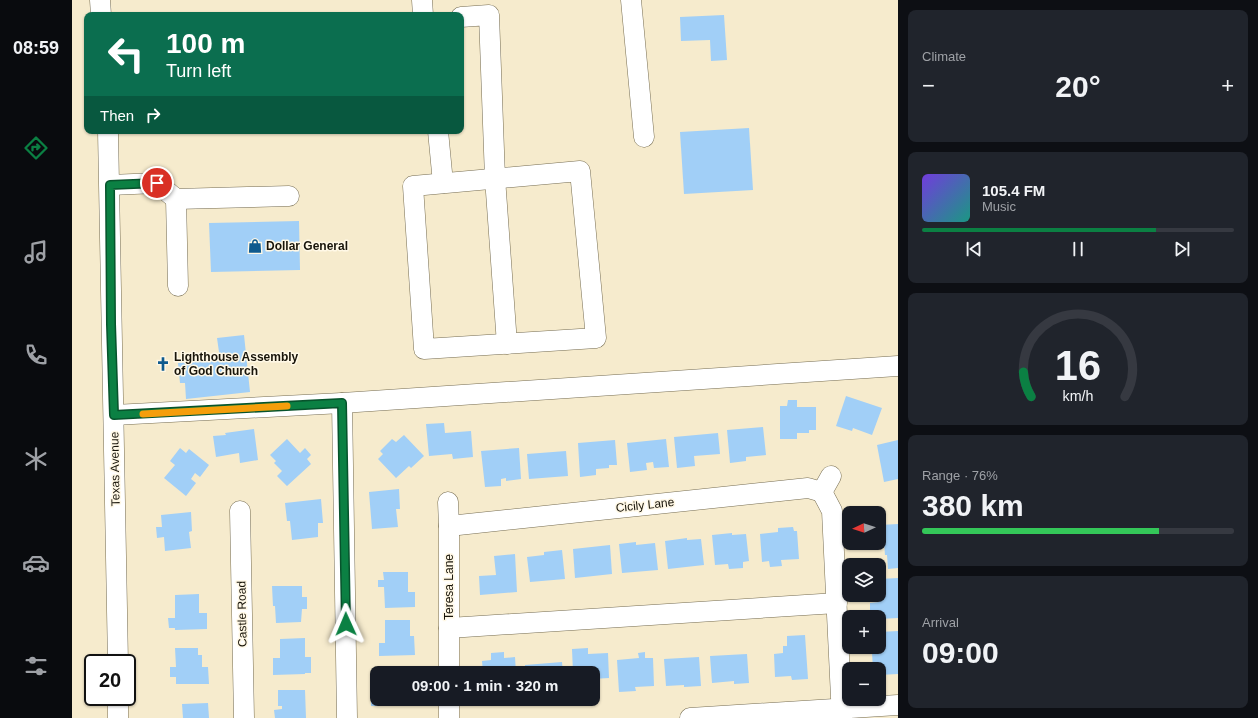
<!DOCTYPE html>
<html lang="en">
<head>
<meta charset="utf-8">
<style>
  :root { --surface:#171b24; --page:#20242c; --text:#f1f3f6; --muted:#9ea1a6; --line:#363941; --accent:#0b8043 }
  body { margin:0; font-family:Helvetica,sans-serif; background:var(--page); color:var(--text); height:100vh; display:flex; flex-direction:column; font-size:15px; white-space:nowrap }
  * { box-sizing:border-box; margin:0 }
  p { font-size:13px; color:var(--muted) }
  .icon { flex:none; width:22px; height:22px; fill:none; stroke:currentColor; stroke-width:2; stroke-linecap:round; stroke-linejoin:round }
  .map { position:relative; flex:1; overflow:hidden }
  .sheet { display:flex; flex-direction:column; gap:10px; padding:10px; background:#0d0f14; width:360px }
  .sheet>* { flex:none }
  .banner { position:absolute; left:12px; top:12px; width:380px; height:122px; border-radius:8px; box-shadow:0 1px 3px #0004; background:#0b6e4f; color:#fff; overflow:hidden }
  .needle { width:26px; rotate:266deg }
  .fabs { position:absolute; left:770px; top:506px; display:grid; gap:8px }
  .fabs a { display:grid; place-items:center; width:44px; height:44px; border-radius:8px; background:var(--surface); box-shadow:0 1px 3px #0004; font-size:20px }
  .speed { position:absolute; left:12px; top:654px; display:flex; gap:8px; font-size:20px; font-weight:700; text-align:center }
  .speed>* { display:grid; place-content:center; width:52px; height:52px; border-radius:50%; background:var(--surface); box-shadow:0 1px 3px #0004; line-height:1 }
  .speed .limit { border:2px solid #111; border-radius:6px; background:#fff; color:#111 }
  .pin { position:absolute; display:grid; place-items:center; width:34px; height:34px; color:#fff; margin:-17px; border:2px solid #fff; border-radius:50%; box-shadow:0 1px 4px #0007 }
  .me { position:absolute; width:44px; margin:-22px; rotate:359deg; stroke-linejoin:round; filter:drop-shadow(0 0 3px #0008) }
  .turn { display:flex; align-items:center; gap:14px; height:84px; padding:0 16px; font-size:18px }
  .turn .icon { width:52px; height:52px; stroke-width:2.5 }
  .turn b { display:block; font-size:28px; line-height:34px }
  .then { display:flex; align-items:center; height:38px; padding:0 16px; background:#0003; gap:8px; font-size:15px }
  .big { font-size:30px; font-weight:600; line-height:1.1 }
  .sheet .widget { flex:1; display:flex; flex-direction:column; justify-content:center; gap:6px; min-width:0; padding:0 14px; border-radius:8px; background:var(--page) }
  .sheet .dial { align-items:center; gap:0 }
  .dial svg { height:104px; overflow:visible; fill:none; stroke:var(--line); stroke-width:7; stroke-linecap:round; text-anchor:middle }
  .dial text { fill:var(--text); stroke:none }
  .song { display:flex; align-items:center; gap:12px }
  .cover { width:48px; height:48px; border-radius:6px; background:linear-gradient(135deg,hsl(260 70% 55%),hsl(170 70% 35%)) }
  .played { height:4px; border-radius:2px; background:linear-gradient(90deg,var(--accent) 75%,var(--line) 75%) }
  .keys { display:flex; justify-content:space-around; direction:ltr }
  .heat { display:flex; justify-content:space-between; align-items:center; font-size:22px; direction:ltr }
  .charge { height:6px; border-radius:3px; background:linear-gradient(90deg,#34c759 76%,var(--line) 0) }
  .trip { position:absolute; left:298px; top:666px; width:230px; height:40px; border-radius:8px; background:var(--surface); box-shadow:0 1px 3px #0004; font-weight:600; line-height:40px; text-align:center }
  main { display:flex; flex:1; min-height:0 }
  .tabs { display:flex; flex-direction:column; width:72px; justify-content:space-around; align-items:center; background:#090b0e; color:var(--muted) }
  .tabs .icon { width:28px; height:28px }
  .tabs .active { color:var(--accent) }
  .tabs b { font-size:18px; color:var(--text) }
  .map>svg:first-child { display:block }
  .building { fill:#a1cff7 }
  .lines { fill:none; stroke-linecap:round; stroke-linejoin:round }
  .minor-casing { stroke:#766d52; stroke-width:21 }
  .minor { stroke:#fff; stroke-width:20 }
  .route-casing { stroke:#07532c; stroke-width:10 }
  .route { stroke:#0b8043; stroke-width:7 }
  .slow { stroke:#f59e0b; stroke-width:7 }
  .labels { text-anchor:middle; stroke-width:3; stroke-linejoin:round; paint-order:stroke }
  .poi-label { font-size:12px; font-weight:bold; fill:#18140a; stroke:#fff8e6; text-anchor:start }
  .street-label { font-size:12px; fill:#18140a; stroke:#fff8e6 }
</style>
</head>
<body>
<main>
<nav class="tabs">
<b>08:59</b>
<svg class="icon active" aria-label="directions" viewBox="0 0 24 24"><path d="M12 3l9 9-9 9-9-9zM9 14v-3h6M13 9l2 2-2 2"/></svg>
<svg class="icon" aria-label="music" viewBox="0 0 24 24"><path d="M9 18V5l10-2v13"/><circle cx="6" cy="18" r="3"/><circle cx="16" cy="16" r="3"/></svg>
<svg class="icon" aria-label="phone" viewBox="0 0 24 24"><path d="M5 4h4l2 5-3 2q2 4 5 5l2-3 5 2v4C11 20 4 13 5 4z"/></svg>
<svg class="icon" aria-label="climate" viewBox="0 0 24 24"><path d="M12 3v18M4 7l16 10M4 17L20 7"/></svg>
<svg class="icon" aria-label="car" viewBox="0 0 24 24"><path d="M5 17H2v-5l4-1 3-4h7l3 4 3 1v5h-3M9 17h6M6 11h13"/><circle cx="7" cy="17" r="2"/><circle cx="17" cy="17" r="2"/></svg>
<svg class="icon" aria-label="filters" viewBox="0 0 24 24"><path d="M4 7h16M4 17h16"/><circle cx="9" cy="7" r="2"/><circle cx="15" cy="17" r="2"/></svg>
</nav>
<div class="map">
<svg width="826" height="718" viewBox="0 0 826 718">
  <rect width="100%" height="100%" fill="#f6ebcd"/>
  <!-- building -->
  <g class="building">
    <path d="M652 15 655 60 639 61 638 40 609 41 608 17Z"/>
    <path d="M677 128 681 190 612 194 608 132Z"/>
    <path d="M227 221 228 270 139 272 137 223Z"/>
    <path d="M172 335 178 392 114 399 113 383H108L106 363 148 359 145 338Z"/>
    <path d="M774 396 810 408 800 435 781 428 780 431 764 426Z"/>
    <path d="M716 400H725V407H744V430H737V433H725V439H708V406H715Z"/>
    <path d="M372 423 373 433 399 431 401 457 381 459 380 454 357 456 354 424Z"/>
    <path d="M691 427 694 455 674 457V461L658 463 655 430Z"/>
    <path d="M182 429 186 460 168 463 167 453 144 457 141 436 154 435 153 433Z"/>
    <path d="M646 433 648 454 622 456 623 466 605 468 602 437Z"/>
    <path d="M332 435 352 456 339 468 337 466 324 478 306 459 311 454 308 451 320 439 324 442Z"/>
    <path d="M215 439 228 453 233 448 239 455 235 459 239 464 215 486 205 476 210 471 202 463 204 461 198 455Z"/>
    <path d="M594 439 597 467 582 468 581 462 574 463 575 470 558 472 555 443Z"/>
    <path d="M543 440 545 465H537V468L524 469V475L508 477 506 443Z"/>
    <path d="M826 440V479L812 482 805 445Z"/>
    <path d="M108 448 114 453 117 449 137 465 128 477 123 473 119 479 124 483 114 496 92 478 103 465 98 461Z"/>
    <path d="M447 448 449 479 434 481V478L429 479V486L413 487 409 451Z"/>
    <path d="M494 451 496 476 457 479 455 454Z"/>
    <path d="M327 489 328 509H324L326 527 300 529 297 492Z"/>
    <path d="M249 499 251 523H246V537L220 540 218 521H215L213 503Z"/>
    <path d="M119 512 120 531 117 532 119 548 93 551 92 537 85 538 84 527H90L89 515Z"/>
    <path d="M826 524V568L816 569 815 555H813L812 543H807V525Z"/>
    <path d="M721 527 722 531H725L727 559 709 560 710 566 698 567 697 561 690 562 688 534 706 532V528Z"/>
    <path d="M660 533V535L674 534 677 561 671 562V568L657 569 656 564 643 565 640 535Z"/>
    <path d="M615 538V540L629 539 632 565 596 569 593 541Z"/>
    <path d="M564 542V545L583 543 586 570 550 573 547 544Z"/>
    <path d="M538 545 540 574 503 578 501 549Z"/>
    <path d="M490 550 493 579 458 582 455 557 472 555V552Z"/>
    <path d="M443 554 445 592 408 595 407 576 424 575 422 556Z"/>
    <path d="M311 572H336V592H343V607L313 608 312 587H306V580H312Z"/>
    <path d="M826 578V618L807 619V617H798V603L807 602V579Z"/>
    <path d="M200 586H230V597H235V609H230L229 622 204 623 203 606H201Z"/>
    <path d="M127 594V613H135V629L103 630V628H97L96 618H103V595Z"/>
    <path d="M313 620H338V636H342L343 655 307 656V643H313Z"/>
    <path d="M826 631V674L807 675V669H801L800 653 803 652V647H807V632Z"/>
    <path d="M733 635 736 679 720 680 719 676 703 677 702 654 711 653V646H715V636Z"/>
    <path d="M233 638V657H239V673H233V674L201 675V658H208V639Z"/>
    <path d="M103 648H126V655H130V667H136L137 684H104V677H98V667H104Z"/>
    <path d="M516 648V654L536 653 537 678 521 679V673H501L500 649Z"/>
    <path d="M432 652V658L443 657 444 673H411L410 661 419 660V653Z"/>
    <path d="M573 652V658H581L582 686 563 687 564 691 547 692 545 660 567 658 566 653Z"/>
    <path d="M675 654 677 683 662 684V681L640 683 638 656Z"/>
    <path d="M627 657 629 686 612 687V685L594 686 592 659Z"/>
    <path d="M490 662 491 673H453V665Z"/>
    <path d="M299 688H305V699H343V706H299Z"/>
    <path d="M206 690H233L234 718H203L202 710 210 709V706H206Z"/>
    <path d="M136 703 137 718H111L110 704Z"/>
  </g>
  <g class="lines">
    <defs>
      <g id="minor">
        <path d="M28 0 29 15"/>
        <path d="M350 0 351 15"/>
        <path d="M559 0 572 137"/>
        <path d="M389 17 417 15 423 178 435 344"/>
        <path d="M36 131 46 663"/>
        <path d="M366 131 371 183"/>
        <path d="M508 171 524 338 352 349 341 186Z"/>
        <path d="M38 185 85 183 104 199 217 196"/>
        <path d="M104 199 106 286"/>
        <path d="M270 403 275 718"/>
        <path d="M42 415 270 403 826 366"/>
        <path d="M750 492 760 511 770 718"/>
        <path d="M376 502 377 526V673"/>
        <path d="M168 511 172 718"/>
        <path d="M377 526 736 488 750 492 759 476"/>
        <path d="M377 628 765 603"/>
        <path d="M46 697V718"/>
        <path d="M377 699V718"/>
        <path d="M618 718 826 705"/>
      </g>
    </defs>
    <!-- minor casing -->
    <use href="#minor" class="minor-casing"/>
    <!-- minor -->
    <use href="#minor" class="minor"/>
  </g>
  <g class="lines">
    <defs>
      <path id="route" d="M85 183 38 185 39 324 42 415 270 403 274 624"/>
    </defs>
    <!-- route casing -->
    <use href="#route" class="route-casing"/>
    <!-- route -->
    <use href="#route" class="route"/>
    <!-- slow -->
    <path class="slow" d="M71 414 215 406"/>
  </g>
  <!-- icons -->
  <defs>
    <symbol id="shop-bare" viewBox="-9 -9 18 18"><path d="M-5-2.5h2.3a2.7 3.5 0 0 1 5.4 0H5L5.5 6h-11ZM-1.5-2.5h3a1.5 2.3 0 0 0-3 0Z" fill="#0f5a8e" stroke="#fff8e6" stroke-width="2.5" paint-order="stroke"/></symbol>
    <symbol id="church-bare" viewBox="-9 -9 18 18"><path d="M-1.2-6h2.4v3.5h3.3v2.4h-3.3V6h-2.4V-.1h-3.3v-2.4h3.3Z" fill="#0f5a8e" stroke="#fff8e6" stroke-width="2.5" paint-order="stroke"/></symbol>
  </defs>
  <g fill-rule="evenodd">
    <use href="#shop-bare" x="173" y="236" width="20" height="20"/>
    <use href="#church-bare" x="81" y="354" width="20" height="20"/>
  </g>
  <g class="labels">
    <!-- poi labels -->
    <g class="poi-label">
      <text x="194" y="250">Dollar General</text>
      <text x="102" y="361">Lighthouse Assembly<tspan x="102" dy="14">of God Church</tspan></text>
    </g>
    <!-- street labels -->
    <g class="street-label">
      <text transform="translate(43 469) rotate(-91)" y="4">Texas Avenue</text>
      <text transform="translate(573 505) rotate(-6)" y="4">Cicily Lane</text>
      <text transform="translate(377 587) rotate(-90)" y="4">Teresa Lane</text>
      <text transform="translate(170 614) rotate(-91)" y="4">Castle Road</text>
    </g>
  </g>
</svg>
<div class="fabs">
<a><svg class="needle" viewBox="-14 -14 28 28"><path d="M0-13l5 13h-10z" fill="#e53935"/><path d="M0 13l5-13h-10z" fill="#9ea1a6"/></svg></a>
<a><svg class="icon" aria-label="layers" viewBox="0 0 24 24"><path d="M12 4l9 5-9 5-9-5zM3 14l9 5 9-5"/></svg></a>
<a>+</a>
<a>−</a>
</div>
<div class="speed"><div class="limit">20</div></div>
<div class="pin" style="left:85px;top:183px;background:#d93025"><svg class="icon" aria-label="arrive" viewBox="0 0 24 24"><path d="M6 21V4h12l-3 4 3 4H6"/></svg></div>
<svg class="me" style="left:274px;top:624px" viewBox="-20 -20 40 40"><path d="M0-17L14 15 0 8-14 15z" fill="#0b8043" stroke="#fff" stroke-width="4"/></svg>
<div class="trip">09:00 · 1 min · 320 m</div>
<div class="banner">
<div class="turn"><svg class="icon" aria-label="left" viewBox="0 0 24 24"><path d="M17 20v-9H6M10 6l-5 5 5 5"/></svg><div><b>100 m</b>Turn left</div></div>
<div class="then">Then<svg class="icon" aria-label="right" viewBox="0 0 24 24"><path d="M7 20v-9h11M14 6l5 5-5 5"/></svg></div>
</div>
</div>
<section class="sheet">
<div class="widget"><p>Climate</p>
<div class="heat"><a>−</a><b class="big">20°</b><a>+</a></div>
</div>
<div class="widget">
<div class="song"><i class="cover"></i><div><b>105.4 FM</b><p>Music</p></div></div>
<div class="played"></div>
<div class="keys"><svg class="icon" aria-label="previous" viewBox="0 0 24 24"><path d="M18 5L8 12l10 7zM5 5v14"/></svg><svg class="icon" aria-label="pause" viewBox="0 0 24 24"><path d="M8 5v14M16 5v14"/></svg><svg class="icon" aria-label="next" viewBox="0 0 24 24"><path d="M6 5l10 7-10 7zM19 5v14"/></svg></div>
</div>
<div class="widget dial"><svg viewBox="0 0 100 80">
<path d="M14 69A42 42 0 1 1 86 69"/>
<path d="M14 69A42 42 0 0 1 8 50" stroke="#0b8043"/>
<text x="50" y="56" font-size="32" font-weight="700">16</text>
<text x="50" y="72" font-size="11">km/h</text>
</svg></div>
<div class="widget"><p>Range · 76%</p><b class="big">380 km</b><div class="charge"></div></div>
<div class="widget"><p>Arrival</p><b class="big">09:00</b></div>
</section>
</main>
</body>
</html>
